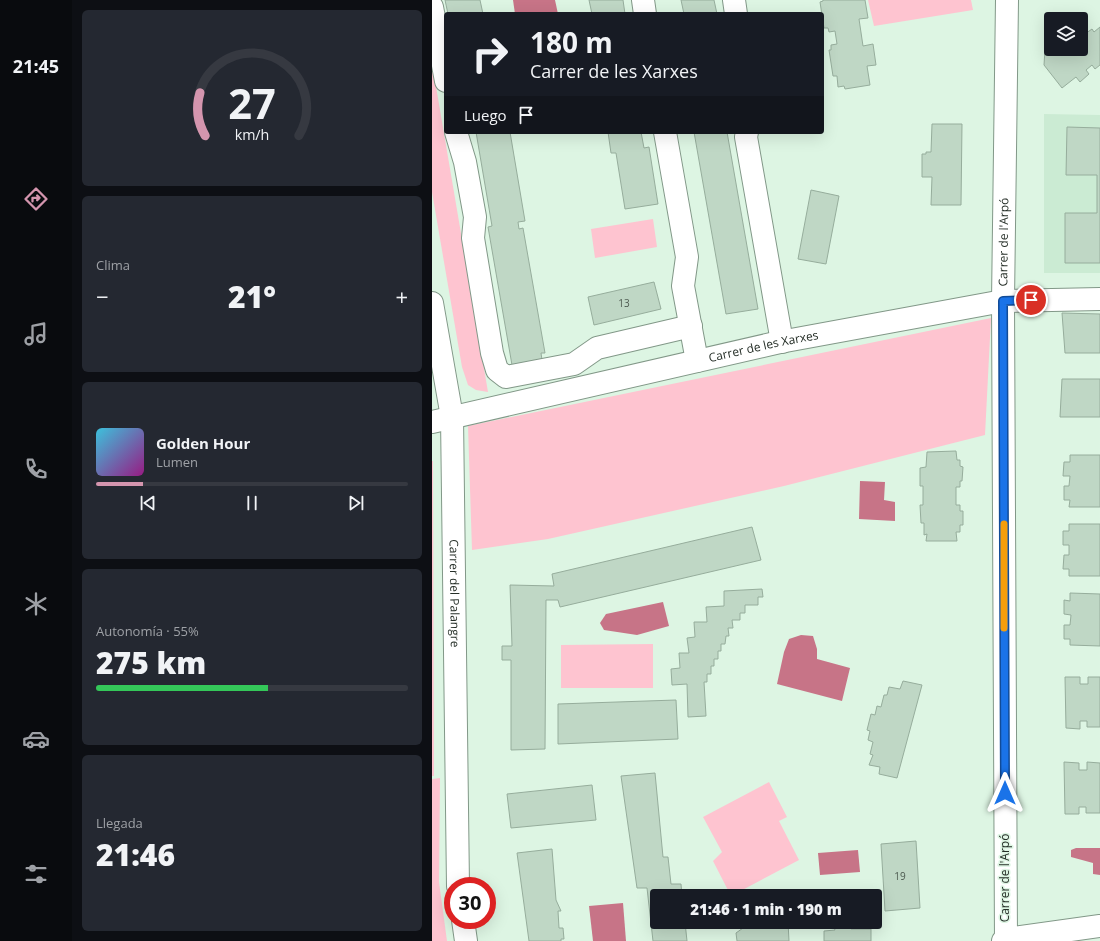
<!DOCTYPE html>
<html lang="es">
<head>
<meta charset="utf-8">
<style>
  :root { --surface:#171b24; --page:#242831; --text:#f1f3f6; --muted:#9ea1a6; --line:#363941; --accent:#d495ae }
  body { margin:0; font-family:"Open Sans",sans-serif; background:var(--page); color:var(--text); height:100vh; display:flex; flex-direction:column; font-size:15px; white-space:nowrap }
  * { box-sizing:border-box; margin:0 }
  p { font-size:13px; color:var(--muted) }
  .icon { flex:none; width:22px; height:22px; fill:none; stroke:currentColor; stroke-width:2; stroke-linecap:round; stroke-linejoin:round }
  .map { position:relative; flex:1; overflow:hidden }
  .drawer { display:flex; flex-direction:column; gap:10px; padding:10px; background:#0d0f14; width:360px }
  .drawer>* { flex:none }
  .banner { position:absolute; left:12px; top:12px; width:380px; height:122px; border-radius:4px; box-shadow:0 4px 16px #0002; background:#171b24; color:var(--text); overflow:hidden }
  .tools { position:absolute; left:612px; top:12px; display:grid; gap:8px }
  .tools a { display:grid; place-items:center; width:44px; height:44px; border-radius:4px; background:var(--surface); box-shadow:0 4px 16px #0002; font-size:20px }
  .speed { position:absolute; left:12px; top:877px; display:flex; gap:8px; font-size:20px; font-weight:700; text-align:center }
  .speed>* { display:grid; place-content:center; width:52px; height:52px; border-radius:50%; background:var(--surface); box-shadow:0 4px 16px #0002; line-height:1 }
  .speed .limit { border:6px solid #d22; background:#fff; color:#111 }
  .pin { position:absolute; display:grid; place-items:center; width:34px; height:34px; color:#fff; margin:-17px; border:2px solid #fff; border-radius:50%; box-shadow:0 1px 4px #0007 }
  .me { position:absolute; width:44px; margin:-22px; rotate:0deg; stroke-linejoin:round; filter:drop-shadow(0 0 3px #0008) }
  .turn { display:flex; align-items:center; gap:14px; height:84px; padding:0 20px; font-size:18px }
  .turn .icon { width:52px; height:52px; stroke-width:2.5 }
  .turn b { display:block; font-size:28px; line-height:34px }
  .then { display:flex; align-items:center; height:38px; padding:0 20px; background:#0003; gap:8px; font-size:15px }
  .big { font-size:30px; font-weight:800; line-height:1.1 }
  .drawer .widget { flex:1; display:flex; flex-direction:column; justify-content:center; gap:6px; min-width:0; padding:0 14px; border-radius:6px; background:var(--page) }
  .drawer .dial { align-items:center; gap:0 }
  .dial svg { height:104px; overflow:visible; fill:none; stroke:var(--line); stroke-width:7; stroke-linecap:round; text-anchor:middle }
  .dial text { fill:var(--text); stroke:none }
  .song { display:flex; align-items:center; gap:12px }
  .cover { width:48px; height:48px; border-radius:6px; background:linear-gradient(135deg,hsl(190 70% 55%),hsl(310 70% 35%)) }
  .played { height:4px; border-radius:2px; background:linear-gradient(90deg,var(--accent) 15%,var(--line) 15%) }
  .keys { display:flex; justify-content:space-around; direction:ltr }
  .heat { display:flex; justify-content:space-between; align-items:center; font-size:22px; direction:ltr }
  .charge { height:6px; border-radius:3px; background:linear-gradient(90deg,#34c759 55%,var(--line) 0) }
  .trip { position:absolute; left:218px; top:889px; width:232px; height:40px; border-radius:4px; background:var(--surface); box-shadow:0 4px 16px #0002; font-weight:800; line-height:40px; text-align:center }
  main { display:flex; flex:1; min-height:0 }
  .menu { display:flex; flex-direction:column; width:72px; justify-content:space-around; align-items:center; background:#090b0e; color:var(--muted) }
  .menu .icon { width:28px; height:28px }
  .menu .current { color:var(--accent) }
  .menu b { font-size:18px; color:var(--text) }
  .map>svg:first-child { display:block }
  .built { fill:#cbebd3 }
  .green { fill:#fec4d0 }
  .water { fill:#c77487 }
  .building { fill:#bfd7c5; stroke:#96ad9c }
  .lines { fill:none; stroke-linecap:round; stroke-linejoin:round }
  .minor-casing { stroke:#829888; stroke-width:24 }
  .minor { stroke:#fff; stroke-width:22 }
  .route-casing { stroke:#114b97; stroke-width:10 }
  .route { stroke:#1a73e8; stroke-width:7 }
  .slow { stroke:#f59e0b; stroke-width:7 }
  .labels { text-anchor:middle; stroke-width:3; stroke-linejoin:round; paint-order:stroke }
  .number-label { font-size:10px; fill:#4c594f }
  .street-label { font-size:12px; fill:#262f28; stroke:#ddf5e3 }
</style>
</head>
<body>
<main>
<nav class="menu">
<b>21:45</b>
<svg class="icon current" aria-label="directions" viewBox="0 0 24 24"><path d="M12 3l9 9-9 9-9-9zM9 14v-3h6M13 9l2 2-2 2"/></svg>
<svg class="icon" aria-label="music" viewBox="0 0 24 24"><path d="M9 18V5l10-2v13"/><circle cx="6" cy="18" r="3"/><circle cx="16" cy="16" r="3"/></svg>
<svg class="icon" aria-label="phone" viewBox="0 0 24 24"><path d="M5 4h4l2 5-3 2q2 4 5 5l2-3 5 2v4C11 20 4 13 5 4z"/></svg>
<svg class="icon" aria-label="climate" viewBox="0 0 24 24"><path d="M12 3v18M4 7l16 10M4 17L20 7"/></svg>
<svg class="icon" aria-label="car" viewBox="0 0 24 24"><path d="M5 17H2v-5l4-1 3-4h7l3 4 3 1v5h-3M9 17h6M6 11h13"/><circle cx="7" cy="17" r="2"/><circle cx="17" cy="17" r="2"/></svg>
<svg class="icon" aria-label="filters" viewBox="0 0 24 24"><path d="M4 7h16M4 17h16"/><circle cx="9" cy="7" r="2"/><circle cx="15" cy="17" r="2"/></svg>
</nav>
<section class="drawer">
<div class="widget dial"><svg viewBox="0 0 100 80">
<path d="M14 69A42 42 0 1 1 86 69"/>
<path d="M14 69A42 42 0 0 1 10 36" stroke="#d495ae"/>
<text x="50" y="56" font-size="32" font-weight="700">27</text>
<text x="50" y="72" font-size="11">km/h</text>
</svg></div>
<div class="widget"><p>Clima</p>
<div class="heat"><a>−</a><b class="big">21°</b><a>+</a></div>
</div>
<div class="widget">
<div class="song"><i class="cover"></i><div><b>Golden Hour</b><p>Lumen</p></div></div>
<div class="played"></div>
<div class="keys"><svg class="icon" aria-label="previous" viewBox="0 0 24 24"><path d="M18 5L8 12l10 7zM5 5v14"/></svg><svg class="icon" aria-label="pause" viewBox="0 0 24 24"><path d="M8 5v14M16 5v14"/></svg><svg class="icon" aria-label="next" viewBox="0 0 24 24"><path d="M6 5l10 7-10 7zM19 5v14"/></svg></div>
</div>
<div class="widget"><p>Autonomía · 55%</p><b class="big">275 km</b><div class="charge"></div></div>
<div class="widget"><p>Llegada</p><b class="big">21:46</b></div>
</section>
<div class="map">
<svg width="668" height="941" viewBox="0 0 668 941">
  <rect width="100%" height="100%" fill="#ddf5e3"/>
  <!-- built -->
  <path class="built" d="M612 114 668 115V273H612Z"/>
  <!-- green -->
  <g class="green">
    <path d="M436 0H539L541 10 442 26Z"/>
    <path d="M0 63 56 392 44 390 36 385 30 367 0 192Z"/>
    <path d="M221 219 225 247 163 258 159 229Z"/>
    <path d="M559 318 553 435 352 486 116 539 40 550 36 426Z"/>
    <path d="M0 461H1L2 776H0Z"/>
    <path d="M221 644V688H129V645Z"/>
    <path d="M8 778 7 882 15 941H0V779Z"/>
    <path d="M337 782 355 817 347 821 367 860 299 896 281 861 290 852 271 817Z"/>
  </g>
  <!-- water -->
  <g class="water">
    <path d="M81 0H123L126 14H83Z"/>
    <path d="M428 481 453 482 452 500 463 502V521L427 519Z"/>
    <path d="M231 602 237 626 205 635 172 630 168 623 174 614Z"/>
    <path d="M369 635 381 636 385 649V659L418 668 410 701 345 684 352 652 357 639Z"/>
    <path d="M644 848H668V875L661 874V863L639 857V850Z"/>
    <path d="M426 850 428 872 388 875 386 853Z"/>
    <path d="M191 903 194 941H161L157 906Z"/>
  </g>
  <!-- building -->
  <g class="building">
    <path d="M13 0H48L51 14H16Z"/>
    <path d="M157 0H191L193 14H160Z"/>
    <path d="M249 0H282L285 14H252Z"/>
    <path d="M391 0H433L436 18 427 19 431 46 441 44 444 65 435 66 438 85 413 89 412 86 406 87 405 76H401L397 50H399V45L405 44 403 31 397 32 396 28H392L388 2 391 1Z"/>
    <path d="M668 27V65L663 69 660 65 654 70 657 74 648 82 644 77 630 88 612 65 614 34 619 39V49H627L629 51 632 49H649V36H650L660 29 662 32Z"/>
    <path d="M500 124H530L529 205H499L500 177H490V154H494V152H499Z"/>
    <path d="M635 127 668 128V263H633V213H665V175H634Z"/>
    <path d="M44 132H78L93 221 86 222 87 229 91 228 113 353H109L110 360 80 365 56 227 60 226Z"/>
    <path d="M176 132H209L212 148 217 147 226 204 193 209 184 153H179Z"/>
    <path d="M262 132H295L326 309 294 314Z"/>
    <path d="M379 190 407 196 394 264 366 259Z"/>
    <path d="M222 282 229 309 162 325 156 297Z"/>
    <path d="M630 313 668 314V353H633Z"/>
    <path d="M630 379H668V417H628Z"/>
    <path d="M524 451 525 460H528V466L531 467 530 481H528V487H524V505H528V511H531V525H528V532H524L525 541H494L495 534 492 535V523H489L488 505H491V486H488V468L494 467 495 452Z"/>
    <path d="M638 455H668V507H637L638 500H632V486H637L638 476H631L632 462H638Z"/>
    <path d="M637 524H668V576H637V569H631L632 555H637V545H631V531H637Z"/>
    <path d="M320 527 329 560 128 607 126 600H114L113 749 79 750V660H70V646H80L78 585 122 586 120 574Z"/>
    <path d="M330 589 331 597H326V605H313V613H308V620H300L301 628H296L297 636H294L293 644H289V651H286V659H282V666H279V674H275V682H272L274 716 256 717 255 684 240 685 239 669 248 668 247 653H257L255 638 263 637 262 622H275L274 607 292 606V591Z"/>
    <path d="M638 593 668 594V646L638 645V639H632V625H638L639 615 632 614V600L638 601Z"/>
    <path d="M633 677H648V684H656V677H668V727H655V721H648V729L634 728Z"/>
    <path d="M471 681 490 685 465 778 447 774 448 767 437 765 441 755 438 754 441 742 436 740 438 731 435 730 439 714 443 715 445 706 449 707 452 695H455L457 687 468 689Z"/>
    <path d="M244 700 246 739 126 744V704Z"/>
    <path d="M632 762 647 763V770H655V762L668 763V813H654V807H647V814H633Z"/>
    <path d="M223 773 231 857H236L239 884H249L250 896H225V922H253L255 941H221L215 888H205L189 776Z"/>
    <path d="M160 785 164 820 79 828 75 794Z"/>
    <path d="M484 841 488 908 453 911 449 844Z"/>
    <path d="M120 849 124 900 129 911H126L127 928H131L132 939H129V941H97L85 853Z"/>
    <path d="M325 922H356L357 941H305L304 933 318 923H325Z"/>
    <path d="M418 926 419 929H439V941H392V931L403 930 402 927Z"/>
  </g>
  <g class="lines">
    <defs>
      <g id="minor">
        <path d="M211 0 213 14"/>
        <path d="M302 0 304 14"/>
        <path d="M0 7 14 81"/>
        <path d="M24 132 33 162 43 217 41 238 60 353 65 370 74 377 142 364 165 348 259 326"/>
        <path d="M233 132 255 257 251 286 265 361"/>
        <path d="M315 132 314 137 350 342"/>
        <path id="s1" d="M0 303 20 417 26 886"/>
        <path id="s2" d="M0 422 348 342 571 301 668 299"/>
        <path d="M31 920 34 941"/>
        <path d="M571 941 573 939 668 926"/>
        <path id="s3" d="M574 941 571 301 575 0"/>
      </g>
    </defs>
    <!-- minor casing -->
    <use href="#minor" class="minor-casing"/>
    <!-- minor -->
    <use href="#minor" class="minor"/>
  </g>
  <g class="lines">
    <defs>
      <path id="route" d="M573 793 571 301 599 300"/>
    </defs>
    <!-- route casing -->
    <use href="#route" class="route-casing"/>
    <!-- route -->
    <use href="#route" class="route"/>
    <!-- slow -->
    <path class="slow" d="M572 524V628"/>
  </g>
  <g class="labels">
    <!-- number labels -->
    <g class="number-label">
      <text x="192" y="307">13</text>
      <text x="468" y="880">19</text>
    </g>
    <!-- street labels -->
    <g class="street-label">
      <text dy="4" stroke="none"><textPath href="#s3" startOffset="699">Carrer de l'Arpó</textPath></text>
      <text dy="4" stroke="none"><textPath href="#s2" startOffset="340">Carrer de les Xarxes</textPath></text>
      <text dy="4" stroke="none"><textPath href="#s1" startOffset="292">Carrer del Palangre</textPath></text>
      <text transform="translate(573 878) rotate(-90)" y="4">Carrer de l'Arpó</text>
    </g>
  </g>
</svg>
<div class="tools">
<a><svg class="icon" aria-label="layers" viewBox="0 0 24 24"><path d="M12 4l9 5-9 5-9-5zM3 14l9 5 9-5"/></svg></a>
</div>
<div class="speed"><div class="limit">30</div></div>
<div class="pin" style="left:599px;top:300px;background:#d93025"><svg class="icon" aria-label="arrive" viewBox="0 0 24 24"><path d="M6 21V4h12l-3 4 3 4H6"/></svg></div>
<svg class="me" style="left:573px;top:793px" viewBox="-20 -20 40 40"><path d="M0-17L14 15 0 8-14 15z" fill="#1a73e8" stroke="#fff" stroke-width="4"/></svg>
<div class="trip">21:46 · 1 min · 190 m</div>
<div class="banner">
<div class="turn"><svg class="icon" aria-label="right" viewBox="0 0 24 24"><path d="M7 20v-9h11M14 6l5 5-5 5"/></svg><div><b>180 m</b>Carrer de les Xarxes</div></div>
<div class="then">Luego<svg class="icon" aria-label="arrive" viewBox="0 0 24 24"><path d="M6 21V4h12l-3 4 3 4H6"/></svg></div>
</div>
</div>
</main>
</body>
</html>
